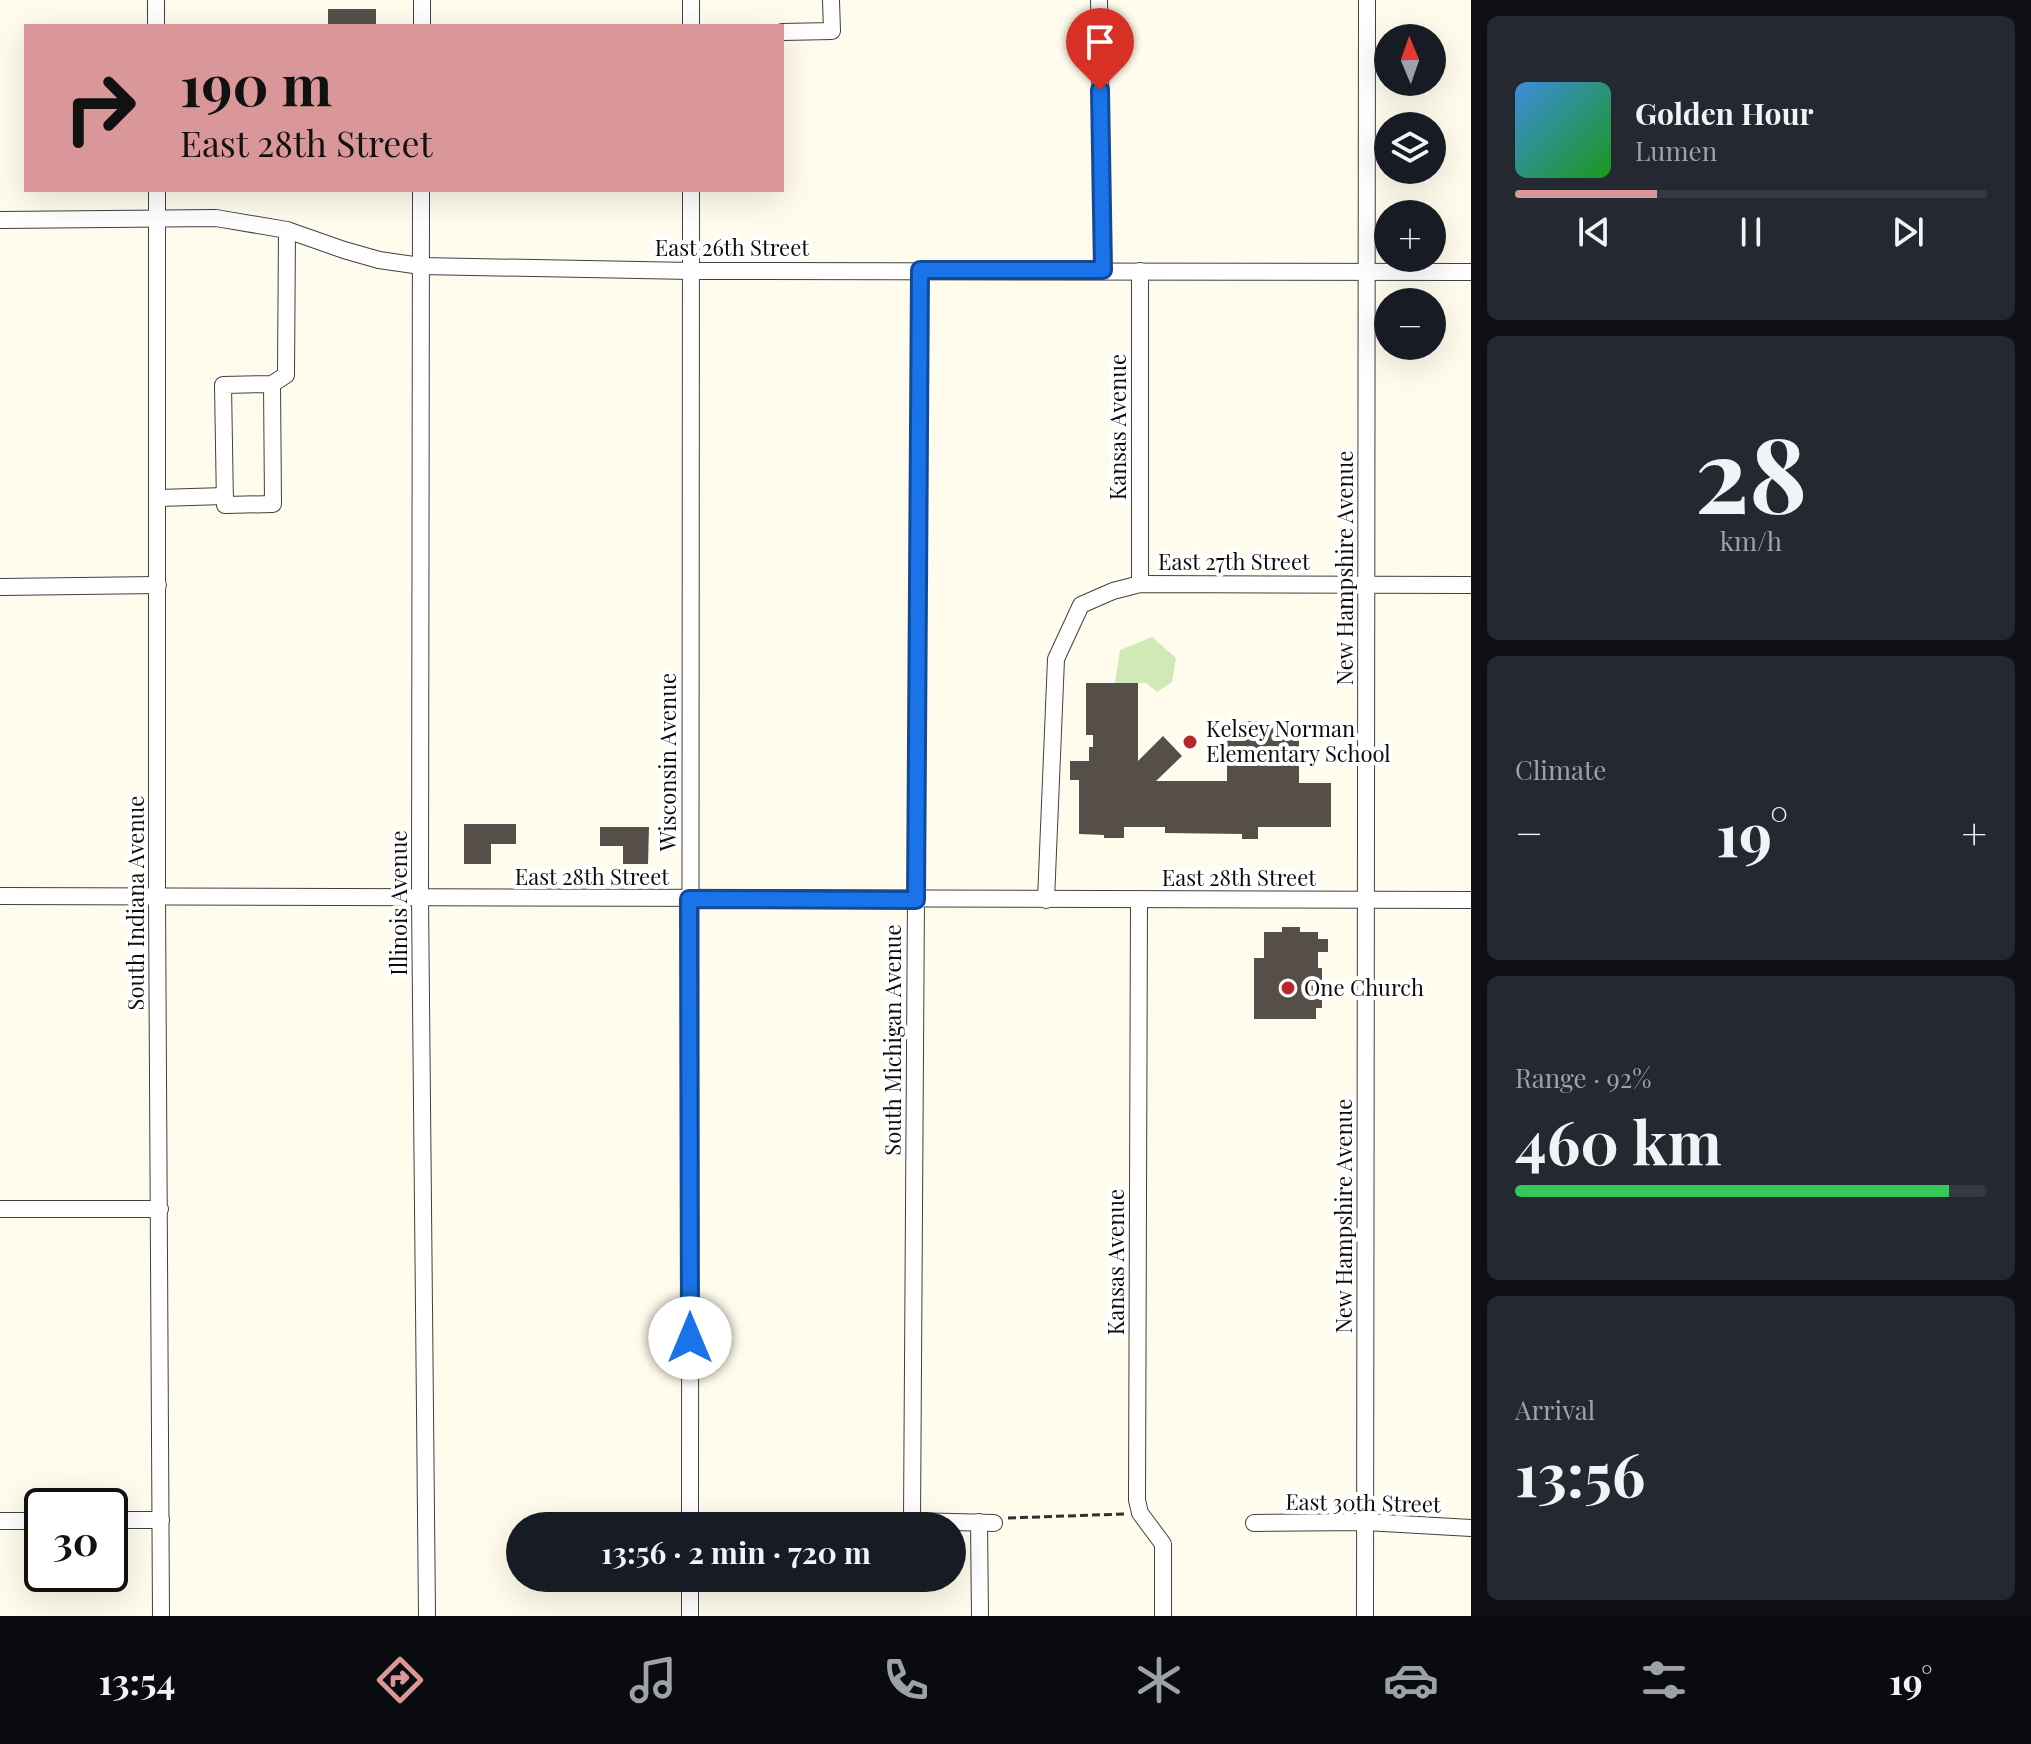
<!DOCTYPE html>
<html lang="en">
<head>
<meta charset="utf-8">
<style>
  :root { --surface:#171b24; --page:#242831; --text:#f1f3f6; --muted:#9ea1a6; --line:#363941; --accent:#d99799 }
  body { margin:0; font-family:"Playfair Display",serif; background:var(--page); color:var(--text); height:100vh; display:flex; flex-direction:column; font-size:30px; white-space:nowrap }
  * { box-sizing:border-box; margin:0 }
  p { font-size:26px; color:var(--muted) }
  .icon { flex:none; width:44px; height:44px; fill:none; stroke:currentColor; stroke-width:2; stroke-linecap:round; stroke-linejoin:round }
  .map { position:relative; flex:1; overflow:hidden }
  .sheet { display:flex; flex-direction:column; gap:16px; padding:16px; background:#0d0f14; width:560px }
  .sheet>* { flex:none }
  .banner { position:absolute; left:24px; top:24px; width:760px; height:168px; border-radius:0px; box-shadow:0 8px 32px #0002; background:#d99799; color:#111; overflow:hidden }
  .needle { width:52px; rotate:358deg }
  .controls { position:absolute; left:1374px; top:24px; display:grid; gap:16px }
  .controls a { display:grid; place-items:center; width:72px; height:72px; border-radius:50%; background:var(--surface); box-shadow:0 8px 32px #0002; font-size:40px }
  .speed { position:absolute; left:24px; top:1488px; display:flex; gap:16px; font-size:40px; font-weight:700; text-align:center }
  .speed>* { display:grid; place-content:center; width:104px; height:104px; border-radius:50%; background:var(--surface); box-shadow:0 8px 32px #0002; line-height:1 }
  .speed .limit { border:4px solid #111; border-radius:12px; background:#fff; color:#111 }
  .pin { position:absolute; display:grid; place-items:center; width:68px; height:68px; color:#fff; margin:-82px -34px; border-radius:50% 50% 50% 0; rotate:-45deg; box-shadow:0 0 8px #0007 }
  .pin .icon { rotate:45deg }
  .me { position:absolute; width:88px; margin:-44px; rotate:0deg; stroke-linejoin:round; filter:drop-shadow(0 0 6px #0008) }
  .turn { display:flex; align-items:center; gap:28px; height:168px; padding:0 24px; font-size:36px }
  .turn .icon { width:104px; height:104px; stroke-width:2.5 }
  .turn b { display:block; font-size:56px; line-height:68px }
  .big { font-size:60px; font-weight:700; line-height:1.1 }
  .sheet .widget { flex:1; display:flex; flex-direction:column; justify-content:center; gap:12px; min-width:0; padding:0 28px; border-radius:12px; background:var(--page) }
  .sheet .dial { align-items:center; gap:0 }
  .dial b { font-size:104px; line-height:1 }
  .song { display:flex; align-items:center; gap:24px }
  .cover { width:96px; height:96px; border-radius:12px; background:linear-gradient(135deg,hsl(210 70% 55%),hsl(120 70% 35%)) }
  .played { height:8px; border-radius:4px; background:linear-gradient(90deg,var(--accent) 30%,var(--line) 30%) }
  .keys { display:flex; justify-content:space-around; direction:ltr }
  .heat { display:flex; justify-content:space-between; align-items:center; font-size:44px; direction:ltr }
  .charge { height:12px; border-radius:6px; background:linear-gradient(90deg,#34c759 92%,var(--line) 0) }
  .trip { position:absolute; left:506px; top:1512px; width:460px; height:80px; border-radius:40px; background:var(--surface); box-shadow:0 8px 32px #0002; font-weight:700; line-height:80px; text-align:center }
  .dock { display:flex; height:128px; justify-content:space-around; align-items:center; background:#090b0e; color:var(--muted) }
  .dock .icon { width:56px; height:56px }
  .dock .selected { color:var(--accent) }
  .dock b { font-size:36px; color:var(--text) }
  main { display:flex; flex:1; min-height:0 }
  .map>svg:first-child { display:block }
  .green { fill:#cfe9b7 }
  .building { fill:#554e49 }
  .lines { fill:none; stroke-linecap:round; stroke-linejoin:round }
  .minor-casing { stroke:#404040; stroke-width:18 }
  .path { stroke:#2f2f2f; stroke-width:3; stroke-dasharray:8 4; stroke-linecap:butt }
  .minor { stroke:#fff; stroke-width:16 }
  .route-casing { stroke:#114b97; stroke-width:20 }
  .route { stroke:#1a73e8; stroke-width:14 }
  .poi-dot { fill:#bc2628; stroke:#fff; stroke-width:3 }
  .labels { text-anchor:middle; stroke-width:8; stroke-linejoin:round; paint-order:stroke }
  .street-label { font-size:22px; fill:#0d0d0d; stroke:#fff }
  .poi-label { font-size:22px; fill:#0d0d0d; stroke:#fff; text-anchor:start }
</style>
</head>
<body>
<main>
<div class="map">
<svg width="1471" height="1616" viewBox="0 0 1471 1616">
  <rect width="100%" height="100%" fill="#fffced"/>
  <!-- green -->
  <path class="green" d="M1152 637 1176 658 1172 682 1157 692 1146 683H1115L1120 650Z"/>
  <!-- building -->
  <g class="building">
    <rect x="328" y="9" width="48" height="17"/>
    <path d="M1086 683H1138V761L1163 736 1182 756 1156 781H1227V726H1242V721H1268V727L1299 728V783H1331V827H1258V839H1242V834L1165 833V827H1124V838H1104V835L1079 834V780H1070V761H1089V747H1093V735H1086Z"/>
    <path d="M464 824H516V844H491V864H464Z"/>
    <path d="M600 827H649L648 864H623V846H600Z"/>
    <path d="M1282 927H1300V932H1318V939H1328V952H1318V968H1322V1008H1316V1019H1254V958H1264V932H1282Z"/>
  </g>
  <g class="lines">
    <defs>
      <g id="minor">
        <path d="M156 0V26"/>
        <path d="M1099 0 1103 270"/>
        <path d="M422 26V0"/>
        <path d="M691 26V0"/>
        <path d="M782 32 832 31 831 0"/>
        <path d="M157 190V898L161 1616"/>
        <path d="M421 190 420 898 427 1616"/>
        <path d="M0 220 216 218 287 230 344 250 379 260 421 266 691 271 1471 272"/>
        <path d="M920 270 912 1521 994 1523"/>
        <path d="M1140 271V584"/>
        <path d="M272 384 273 504 225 505 223 385 272 384 286 375 287 230"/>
        <path d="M158 498 225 496"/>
        <path d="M0 587 158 585"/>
        <path d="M0 896 1471 900"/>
        <path d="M1046 900 1056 659 1081 605 1113 591 1140 584 1471 585"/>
        <path d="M1139 900 1137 1500 1140 1513 1163 1544V1616"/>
        <path d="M0 1209H160"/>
        <path d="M110 1520H161"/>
        <path d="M0 1521H42"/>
        <path d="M979 1522 980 1616"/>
        <path d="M1254 1523 1366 1522 1471 1528"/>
        <path d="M690 1526 691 190"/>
        <path d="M690 1578V1616"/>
        <path d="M1365 1616 1367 0"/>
      </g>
    </defs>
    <!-- minor casing -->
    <use href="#minor" class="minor-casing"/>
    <!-- path -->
    <path class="path" d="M1008 1518 1124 1514"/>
    <!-- minor -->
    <use href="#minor" class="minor"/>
  </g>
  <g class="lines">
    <defs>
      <path id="route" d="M690 1338 689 899 916 900 920 270H1103L1100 90"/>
    </defs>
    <!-- route casing -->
    <use href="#route" class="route-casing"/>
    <!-- route -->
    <use href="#route" class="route"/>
  </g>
  <!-- markers -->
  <g class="poi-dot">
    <circle cx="1190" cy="742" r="8"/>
    <circle cx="1288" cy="988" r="8"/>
  </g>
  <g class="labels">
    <!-- street labels -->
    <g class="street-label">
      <text x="732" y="256">East 26th Street</text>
      <text transform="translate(1118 427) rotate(-90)" y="8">Kansas Avenue</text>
      <text x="1234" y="570">East 27th Street</text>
      <text transform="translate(1345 568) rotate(-90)" y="8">New Hampshire Avenue</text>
      <text transform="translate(668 762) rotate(-90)" y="8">Wisconsin Avenue</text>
      <text x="592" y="885">East 28th Street</text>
      <text x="1239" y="886">East 28th Street</text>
      <text transform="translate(136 903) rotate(-90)" y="8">South Indiana Avenue</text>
      <text transform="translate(399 903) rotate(-90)" y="8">Illinois Avenue</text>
      <text transform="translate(893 1040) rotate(-90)" y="8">South Michigan Avenue</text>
      <text transform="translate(1344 1216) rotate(-90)" y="8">New Hampshire Avenue</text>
      <text transform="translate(1116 1262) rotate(-90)" y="8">Kansas Avenue</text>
      <text transform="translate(1363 1503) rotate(1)" y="8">East 30th Street</text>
    </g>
    <!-- poi labels -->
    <g class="poi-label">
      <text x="1206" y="737">Kelsey Norman<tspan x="1206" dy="25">Elementary School</tspan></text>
      <text x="1304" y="996">One Church</text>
    </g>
  </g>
</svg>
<div class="controls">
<a><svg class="needle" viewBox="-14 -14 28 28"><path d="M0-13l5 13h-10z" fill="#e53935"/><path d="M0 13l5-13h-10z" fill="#9ea1a6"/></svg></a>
<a><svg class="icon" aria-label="layers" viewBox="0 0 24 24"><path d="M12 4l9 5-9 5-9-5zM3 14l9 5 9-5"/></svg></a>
<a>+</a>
<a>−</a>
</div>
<div class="speed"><div class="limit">30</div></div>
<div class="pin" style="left:1100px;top:90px;background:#d93025"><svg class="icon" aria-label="arrive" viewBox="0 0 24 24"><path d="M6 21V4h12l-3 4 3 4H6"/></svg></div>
<svg class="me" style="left:690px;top:1338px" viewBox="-20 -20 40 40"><circle r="19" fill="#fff"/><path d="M0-13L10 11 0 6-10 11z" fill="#1a73e8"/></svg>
<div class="trip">13:56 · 2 min · 720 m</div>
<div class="banner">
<div class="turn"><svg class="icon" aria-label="right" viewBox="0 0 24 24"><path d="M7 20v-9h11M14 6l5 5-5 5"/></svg><div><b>190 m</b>East 28th Street</div></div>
</div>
</div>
<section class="sheet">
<div class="widget">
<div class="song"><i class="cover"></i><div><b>Golden Hour</b><p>Lumen</p></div></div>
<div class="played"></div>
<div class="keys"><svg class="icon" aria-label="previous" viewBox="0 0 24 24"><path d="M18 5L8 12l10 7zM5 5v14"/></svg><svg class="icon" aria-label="pause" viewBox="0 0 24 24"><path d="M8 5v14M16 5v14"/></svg><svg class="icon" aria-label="next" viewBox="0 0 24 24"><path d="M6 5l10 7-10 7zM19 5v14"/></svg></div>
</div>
<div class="widget dial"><b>28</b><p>km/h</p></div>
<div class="widget"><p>Climate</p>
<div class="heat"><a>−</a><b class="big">19°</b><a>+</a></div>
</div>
<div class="widget"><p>Range · 92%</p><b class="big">460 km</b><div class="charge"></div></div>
<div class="widget"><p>Arrival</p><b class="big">13:56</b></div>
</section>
</main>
<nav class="dock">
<b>13:54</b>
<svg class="icon selected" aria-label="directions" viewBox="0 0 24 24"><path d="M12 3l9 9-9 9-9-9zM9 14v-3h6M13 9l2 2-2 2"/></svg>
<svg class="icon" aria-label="music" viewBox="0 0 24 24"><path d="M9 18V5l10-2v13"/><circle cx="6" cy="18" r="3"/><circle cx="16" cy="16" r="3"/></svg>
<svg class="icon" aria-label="phone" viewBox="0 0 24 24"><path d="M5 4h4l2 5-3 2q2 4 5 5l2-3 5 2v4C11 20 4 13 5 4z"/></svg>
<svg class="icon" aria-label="climate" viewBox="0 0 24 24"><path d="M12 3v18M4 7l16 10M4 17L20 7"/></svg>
<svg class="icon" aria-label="car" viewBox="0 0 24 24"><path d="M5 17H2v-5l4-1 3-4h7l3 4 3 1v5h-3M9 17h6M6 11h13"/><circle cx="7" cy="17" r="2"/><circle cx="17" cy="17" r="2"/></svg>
<svg class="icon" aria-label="filters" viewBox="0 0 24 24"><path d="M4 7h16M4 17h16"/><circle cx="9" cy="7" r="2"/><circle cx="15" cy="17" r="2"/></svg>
<b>19°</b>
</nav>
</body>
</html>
